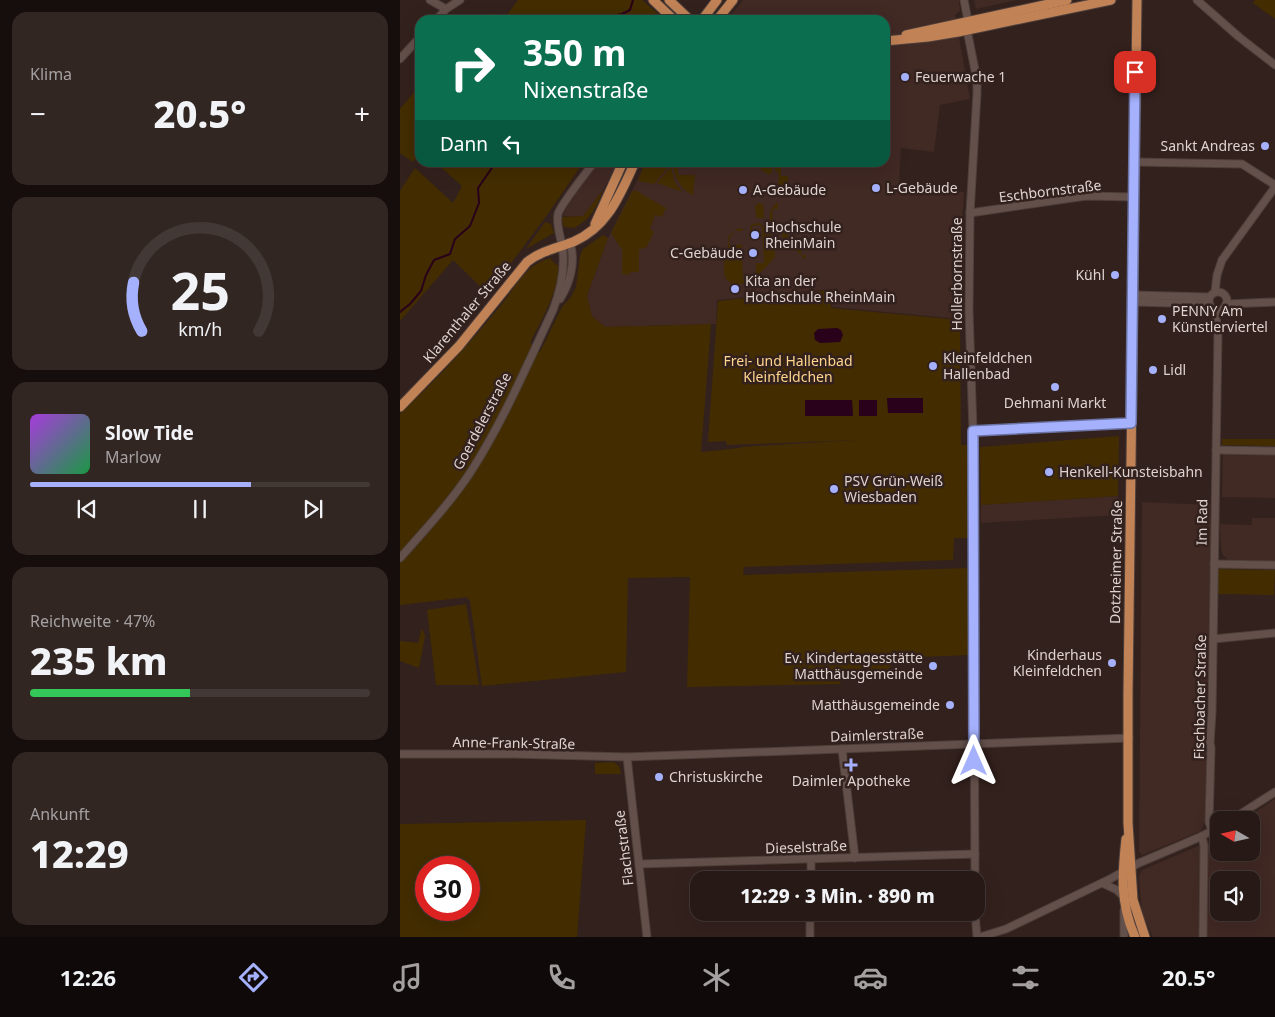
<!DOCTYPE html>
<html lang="de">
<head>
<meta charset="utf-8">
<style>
  :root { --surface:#261916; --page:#322623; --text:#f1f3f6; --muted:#a4a0a1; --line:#423835; --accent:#a5b1fc }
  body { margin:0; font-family:"Noto Sans",sans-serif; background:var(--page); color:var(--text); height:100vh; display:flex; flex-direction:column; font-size:19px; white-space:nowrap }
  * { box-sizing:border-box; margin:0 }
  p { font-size:16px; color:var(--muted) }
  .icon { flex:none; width:28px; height:28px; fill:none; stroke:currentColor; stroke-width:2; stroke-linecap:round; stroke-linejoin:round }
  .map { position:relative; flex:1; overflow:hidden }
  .sheet { display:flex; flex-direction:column; gap:12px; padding:12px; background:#150e0c; width:400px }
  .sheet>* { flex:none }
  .banner { position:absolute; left:15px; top:15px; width:475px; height:152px; border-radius:15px; box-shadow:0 5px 20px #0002,0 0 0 1px var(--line); background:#0b6e4f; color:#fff; overflow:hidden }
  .needle { width:32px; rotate:279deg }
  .controls { position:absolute; left:810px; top:811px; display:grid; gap:10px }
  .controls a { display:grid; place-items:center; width:50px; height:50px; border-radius:10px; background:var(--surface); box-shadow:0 5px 20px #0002,0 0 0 1px var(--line); font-size:25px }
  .speed { position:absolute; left:15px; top:856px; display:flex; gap:10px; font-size:25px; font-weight:700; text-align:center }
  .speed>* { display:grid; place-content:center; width:65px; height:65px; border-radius:50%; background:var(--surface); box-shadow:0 5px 20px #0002,0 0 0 1px var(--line); line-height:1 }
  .speed .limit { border:8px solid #d22; background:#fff; color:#111 }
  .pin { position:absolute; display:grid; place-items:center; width:42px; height:42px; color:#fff; margin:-21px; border-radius:10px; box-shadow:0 2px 8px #0006 }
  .me { position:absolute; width:55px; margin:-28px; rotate:0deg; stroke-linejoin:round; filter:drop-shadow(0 0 4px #0008) }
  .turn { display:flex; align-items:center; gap:18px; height:105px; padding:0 25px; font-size:22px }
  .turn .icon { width:65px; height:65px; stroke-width:2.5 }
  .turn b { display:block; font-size:35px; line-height:42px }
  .then { display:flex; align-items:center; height:48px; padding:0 25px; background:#0003; gap:10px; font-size:19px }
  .big { font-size:38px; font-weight:800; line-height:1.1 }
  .sheet .card { flex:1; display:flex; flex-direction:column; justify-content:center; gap:8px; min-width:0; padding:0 18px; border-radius:15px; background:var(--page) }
  .sheet .dial { align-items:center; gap:0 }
  .dial svg { height:130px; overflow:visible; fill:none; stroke:var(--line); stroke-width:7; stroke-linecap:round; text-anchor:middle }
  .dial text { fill:var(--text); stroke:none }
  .song { display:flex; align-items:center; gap:15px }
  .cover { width:60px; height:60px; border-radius:8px; background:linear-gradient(135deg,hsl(280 70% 55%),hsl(140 70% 35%)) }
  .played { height:5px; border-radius:2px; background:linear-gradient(90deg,var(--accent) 65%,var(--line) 65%) }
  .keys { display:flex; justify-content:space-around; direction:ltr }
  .heat { display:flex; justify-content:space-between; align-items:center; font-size:28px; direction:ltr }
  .charge { height:8px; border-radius:4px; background:linear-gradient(90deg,#34c759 47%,var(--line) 0) }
  .trip { position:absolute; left:290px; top:871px; width:295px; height:50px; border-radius:15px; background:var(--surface); box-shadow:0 5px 20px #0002,0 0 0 1px var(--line); font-weight:800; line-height:50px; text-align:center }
  .dock { display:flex; height:80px; justify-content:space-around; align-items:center; background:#0f0a09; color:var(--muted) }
  .dock .icon { width:35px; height:35px }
  .dock .selected { color:var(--accent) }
  .dock b { font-size:22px; color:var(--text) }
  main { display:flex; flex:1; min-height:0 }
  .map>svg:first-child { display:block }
  .built { fill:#412924; fill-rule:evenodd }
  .green { fill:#432d00; fill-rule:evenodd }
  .water { fill:#29011a }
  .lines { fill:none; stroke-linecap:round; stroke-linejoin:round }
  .stream { stroke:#29011a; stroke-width:2 }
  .minor-casing { stroke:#4d3f3b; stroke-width:9 }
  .major-casing { stroke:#4d3f3b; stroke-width:11 }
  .minor { stroke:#64504b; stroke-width:7 }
  .major { stroke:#c18256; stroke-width:9 }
  .route-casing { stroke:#6b73a4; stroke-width:12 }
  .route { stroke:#a5b1fc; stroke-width:9 }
  .poi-dot { fill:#a5b1fc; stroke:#33211d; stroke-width:2 }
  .labels { text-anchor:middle; stroke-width:5; stroke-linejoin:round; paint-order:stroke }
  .poi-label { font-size:14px; fill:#dfd3d0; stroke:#33211d; text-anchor:start }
  .street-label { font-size:14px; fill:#dfd3d0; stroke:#33211d }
  .park-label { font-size:14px; fill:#fed58e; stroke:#33211d }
</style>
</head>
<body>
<main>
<section class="sheet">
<div class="card"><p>Klima</p>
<div class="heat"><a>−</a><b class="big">20.5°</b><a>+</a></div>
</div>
<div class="card dial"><svg viewBox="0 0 100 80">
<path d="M14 69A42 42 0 1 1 86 69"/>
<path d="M14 69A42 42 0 0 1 9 39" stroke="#a5b1fc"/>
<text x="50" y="56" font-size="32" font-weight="700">25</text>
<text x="50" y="72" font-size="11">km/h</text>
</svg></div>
<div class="card">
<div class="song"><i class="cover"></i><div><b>Slow Tide</b><p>Marlow</p></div></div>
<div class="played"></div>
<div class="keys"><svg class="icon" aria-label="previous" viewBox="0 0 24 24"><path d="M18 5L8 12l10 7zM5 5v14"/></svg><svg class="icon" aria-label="pause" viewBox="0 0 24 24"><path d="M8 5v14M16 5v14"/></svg><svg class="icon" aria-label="next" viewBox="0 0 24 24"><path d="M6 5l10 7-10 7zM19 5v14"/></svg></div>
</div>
<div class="card"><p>Reichweite · 47%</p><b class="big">235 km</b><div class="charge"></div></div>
<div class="card"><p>Ankunft</p><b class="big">12:29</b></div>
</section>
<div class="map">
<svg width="875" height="937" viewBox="0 0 875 937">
  <rect width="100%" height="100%" fill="#33211d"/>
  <!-- built -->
  <g class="built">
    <path d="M343 0H559L560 11 555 15 570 99 540 105 534 152 501 148 499 183V187L564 192 560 260 561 319 432 307V289L317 300 316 324 205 327 192 316 187 296 208 238 237 181 245 163 485 162V20H327Z"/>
    <path d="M574 0H617L576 9Z"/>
    <path d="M198 163H217L203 190 183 217 163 216 164 212 169 203Z"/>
    <path d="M823 452 875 453V498L822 497Z"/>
    <path d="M718 496 719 515 581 523V505Z"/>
    <path d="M742 502 810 505V570L805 822 801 831 742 855 739 851Z"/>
    <path d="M852 518H875V562L834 561 827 559 823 555 821 548 820 524 852 525Z"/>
    <path d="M875 799V937H753L742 914 739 876 742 870 810 841 819 835V852H851V820H843ZM819 880H851V912H819Z"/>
  </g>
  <!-- green -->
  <g class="green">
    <path d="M118 0H242L265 20H89L94 13 104 19Z"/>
    <path d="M855 0H875V19L853 3Z"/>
    <path d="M15 91 20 96V153L13 162 0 153V109Z"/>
    <path d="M36 163H183L147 215 88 294 53 260 0 321V191L15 168 53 203 62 186Z"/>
    <path d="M245 163 271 162V164L254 184 238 181Z"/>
    <path d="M273 163H282L278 168V175H295L293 195C280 189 273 175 273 163Z"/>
    <path d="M359 163H368L373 171 369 175 358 167Z"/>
    <path d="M374 163H401L402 167H381V176H388L389 196H383L378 192 379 175 374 167Z"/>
    <path d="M271 167 275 183 283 192 257 183Z"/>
    <path d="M203 190C197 207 190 220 174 228L164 227 161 217 183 216Z"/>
    <path d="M235 190 266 208 262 217 255 215 250 229 254 232 246 248 239 249V272H230L229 275 222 274V250L211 233 232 192Z"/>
    <path d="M358 203 363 204 364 218H357L356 216 355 207Z"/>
    <path d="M376 203H378V209H372L373 223H378L374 230 369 226 370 211Z"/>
    <path d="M145 222 151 224 154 233 126 249Z"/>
    <path d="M360 223 375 240V257L353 281C327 289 321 281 325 257L326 259H333V257H342L343 280 356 277V263H364L362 227 360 225 352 226 353 235H350V227L352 224Z"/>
    <path d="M388 225V240L401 239V255H406L405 259 382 237 383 236 380 233 384 231Z"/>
    <path d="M341 228 343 231H335L329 239V245H342V252L331 253 328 252V237L337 229Z"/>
    <path d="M203 235 208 238 187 296 192 316 205 327 311 324 301 452 340 448 341 447 456 440 327 445 326 441 308 442 318 301 432 290 431 308 560 320 561 445H569L568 538H554L553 560 344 567 343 575 570 568 569 655 495 658 488 670 444 672 440 684 287 687 290 577 228 578 226 672 82 686 70 601 67 597 0 605V414C35 382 67 346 97 310 109 296 118 279 131 268 137 263 145 259 152 258L151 260 158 266C160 290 140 322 130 343L140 352 162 307 171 297 176 287 180 256 183 249Z"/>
    <path d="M719 436 718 496 581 505 580 447Z"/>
    <path d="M822 439H875V446L822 445Z"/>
    <path d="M818 569 875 570 874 595 817 594Z"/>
    <path d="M66 604 79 685H36L27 610Z"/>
    <path d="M22 628 25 636 19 668 0 661V641L18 643Z"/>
    <path d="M213 762C219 765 220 767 221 774H195V763Z"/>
    <path d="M186 820 177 937H0V824ZM26 868H69V910H26Z"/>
  </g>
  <!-- water -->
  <g class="water">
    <path d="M437 328 441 330 443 335 440 342 420 343 415 340 414 333 418 329Z"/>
    <path d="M487 398H523V413H488Z"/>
    <path d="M405 400H452L453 416H405Z"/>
    <rect x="459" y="400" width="18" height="16"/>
  </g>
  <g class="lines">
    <!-- stream -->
    <g class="stream">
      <path d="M193 20 222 14 230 10 233 0"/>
      <path d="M0 312 10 304 21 291 26 275 34 260 50 254 55 239 70 226 79 203 78 188 96 162"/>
    </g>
    <defs>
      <g id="minor">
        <path d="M30 0 46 9"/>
        <path d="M564 0 568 21"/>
        <path d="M797 0 839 37 875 65"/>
        <path d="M36 20 46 9 60 0"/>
        <path d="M567 30 577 80V93L570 213 569 311 573 431 575 880"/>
        <path d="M0 59 20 37"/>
        <path d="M734 162 842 164 875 185"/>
        <path d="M570 213 686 196 734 197"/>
        <circle cx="818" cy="301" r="9"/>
        <path d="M815 292 817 275 822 260 875 187"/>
        <path d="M733 295 809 297"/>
        <path d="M160 299C170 283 176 262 170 243"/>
        <path d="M733 302 809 304"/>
        <path d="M826 304 875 302"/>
        <path d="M573 431 731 423"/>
        <path d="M816 450 875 451"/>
        <path d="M0 558C24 531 50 503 70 473 103 422 127 365 153 310 161 289 166 268 162 245 160 235 156 224 158 214 160 205 187 172 194 162"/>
        <path d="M814 564 875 565"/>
        <path d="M813 639 875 633"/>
        <path d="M442 749 455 858"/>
        <path d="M0 754H113L227 757 729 738"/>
        <path d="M227 757 247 937"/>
        <path d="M831 820 875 792"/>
        <path d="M812 831 809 822 811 748 810 743 812 712 818 332 815 310"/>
        <path d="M802 836 804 846 803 937"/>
        <path d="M239 864 575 854"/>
        <path d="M411 880V860"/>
        <path d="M702 883 717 890 723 896"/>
        <path d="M575 912 577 937"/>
        <path d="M410 937V912"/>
        <path d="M580 937 606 929 710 879 739 863 800 837 819 827"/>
        <path d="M724 937V910"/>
      </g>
      <g id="major">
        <path d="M253 0 274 20"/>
        <path d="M269 0 290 20"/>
        <path d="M737 0 728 694V823L733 900 745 937"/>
        <path d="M302 20 317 0"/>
        <path d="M317 20 333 0"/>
        <path d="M506 35 667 0"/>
        <path d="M485 41 528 37 558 32 711 0"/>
        <path d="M195 224 223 162"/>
        <path d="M0 407 59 346 127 262C141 251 157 248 173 242 208 227 220 195 235 162"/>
        <path d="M726 839C722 875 720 903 735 937"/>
      </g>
    </defs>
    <!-- minor casing -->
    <use href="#minor" class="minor-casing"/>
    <!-- major casing -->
    <use href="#major" class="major-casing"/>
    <!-- minor -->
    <use href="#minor" class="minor"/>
    <!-- major -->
    <use href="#major" class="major"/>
  </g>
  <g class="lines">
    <defs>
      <path id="route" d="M574 761 573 431 731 423 735 72"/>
    </defs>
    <!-- route casing -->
    <use href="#route" class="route-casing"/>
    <!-- route -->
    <use href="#route" class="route"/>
  </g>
  <!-- markers -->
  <g class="poi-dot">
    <circle cx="505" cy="77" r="5"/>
    <circle cx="865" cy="146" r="5"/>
    <circle cx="476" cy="188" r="5"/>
    <circle cx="343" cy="190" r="5"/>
    <circle cx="355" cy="235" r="5"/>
    <circle cx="353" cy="253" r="5"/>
    <circle cx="715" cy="275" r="5"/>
    <circle cx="335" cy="289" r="5"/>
    <circle cx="762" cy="319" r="5"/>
    <circle cx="533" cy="366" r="5"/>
    <circle cx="753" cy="370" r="5"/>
    <circle cx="655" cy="387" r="5"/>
    <circle cx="649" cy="472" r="5"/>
    <circle cx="434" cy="489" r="5"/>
    <circle cx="712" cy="663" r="5"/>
    <circle cx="533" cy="666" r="5"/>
    <circle cx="550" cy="705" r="5"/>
    <path d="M448.5 757.5h5v5h5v5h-5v5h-5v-5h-5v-5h5z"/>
    <circle cx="259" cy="777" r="5"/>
  </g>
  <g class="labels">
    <!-- poi labels -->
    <g class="poi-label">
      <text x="515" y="82">Feuerwache 1</text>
      <text x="855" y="151" text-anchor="end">Sankt Andreas</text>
      <text x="486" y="193">L-Gebäude</text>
      <text x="353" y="195">A-Gebäude</text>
      <text x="365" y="232">Hochschule<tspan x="365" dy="16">RheinMain</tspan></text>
      <text x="343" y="258" text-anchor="end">C-Gebäude</text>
      <text x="705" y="280" text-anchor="end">Kühl</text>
      <text x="345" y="286">Kita an der<tspan x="345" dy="16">Hochschule RheinMain</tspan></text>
      <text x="772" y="316">PENNY Am<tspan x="772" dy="16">Künstlerviertel</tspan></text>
      <text x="543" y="363">Kleinfeldchen<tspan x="543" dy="16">Hallenbad</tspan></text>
      <text x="763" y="375">Lidl</text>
      <text x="655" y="408" text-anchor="middle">Dehmani Markt</text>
      <text x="659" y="477">Henkell-Kunsteisbahn</text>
      <text x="444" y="486">PSV Grün-Weiß<tspan x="444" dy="16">Wiesbaden</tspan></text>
      <text x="702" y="660" text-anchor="end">Kinderhaus<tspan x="702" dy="16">Kleinfeldchen</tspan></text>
      <text x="523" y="663" text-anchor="end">Ev. Kindertagesstätte<tspan x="523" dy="16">Matthäusgemeinde</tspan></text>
      <text x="540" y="710" text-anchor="end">Matthäusgemeinde</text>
      <text x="269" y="782">Christuskirche</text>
      <text x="451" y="786" text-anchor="middle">Daimler Apotheke</text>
    </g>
    <!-- street labels -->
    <g class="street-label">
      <text transform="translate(650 191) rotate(-7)" y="5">Eschbornstraße</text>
      <text transform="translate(557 274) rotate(-90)" y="5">Hollerbornstraße</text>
      <text transform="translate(67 312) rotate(-50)" y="5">Klarenthaler Straße</text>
      <text transform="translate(82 421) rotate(-62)" y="5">Goerdelerstraße</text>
      <text transform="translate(802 522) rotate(-89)" y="5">Im Rad</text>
      <text transform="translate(716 562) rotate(-89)" y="5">Dotzheimer Straße</text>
      <text transform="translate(800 697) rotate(-89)" y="5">Fischbacher Straße</text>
      <text transform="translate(477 735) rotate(-2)" y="5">Daimlerstraße</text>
      <text transform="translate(114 743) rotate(1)" y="5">Anne-Frank-Straße</text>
      <text transform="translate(406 847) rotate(-2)" y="5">Dieselstraße</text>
      <text transform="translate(224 848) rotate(-97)" y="5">Flachstraße</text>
    </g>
    <!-- park labels -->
    <g class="park-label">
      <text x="388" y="366">Frei- und Hallenbad<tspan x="388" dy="16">Kleinfeldchen</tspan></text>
    </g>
  </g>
</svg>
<div class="controls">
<a><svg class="needle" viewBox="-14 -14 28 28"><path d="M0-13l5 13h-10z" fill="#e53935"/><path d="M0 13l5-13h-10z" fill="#a4a0a1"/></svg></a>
<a><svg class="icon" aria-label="sound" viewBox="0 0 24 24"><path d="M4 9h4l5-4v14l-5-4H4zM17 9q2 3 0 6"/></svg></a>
</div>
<div class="speed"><div class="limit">30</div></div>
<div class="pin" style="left:735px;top:72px;background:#d93025"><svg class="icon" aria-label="arrive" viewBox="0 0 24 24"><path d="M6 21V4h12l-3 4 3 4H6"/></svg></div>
<svg class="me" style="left:574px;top:761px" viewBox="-20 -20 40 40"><path d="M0-17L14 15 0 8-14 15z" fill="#a5b1fc" stroke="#fff" stroke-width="4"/></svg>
<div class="trip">12:29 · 3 Min. · 890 m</div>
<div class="banner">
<div class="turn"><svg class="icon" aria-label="right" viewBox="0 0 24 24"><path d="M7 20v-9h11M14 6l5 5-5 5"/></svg><div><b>350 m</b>Nixenstraße</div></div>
<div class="then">Dann<svg class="icon" aria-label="left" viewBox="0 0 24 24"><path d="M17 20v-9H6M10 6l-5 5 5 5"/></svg></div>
</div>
</div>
</main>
<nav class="dock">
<b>12:26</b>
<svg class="icon selected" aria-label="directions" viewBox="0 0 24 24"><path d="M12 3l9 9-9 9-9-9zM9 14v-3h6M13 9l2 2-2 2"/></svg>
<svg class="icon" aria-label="music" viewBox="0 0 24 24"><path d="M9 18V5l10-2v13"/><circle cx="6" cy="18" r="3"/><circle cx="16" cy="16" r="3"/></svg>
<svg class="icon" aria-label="phone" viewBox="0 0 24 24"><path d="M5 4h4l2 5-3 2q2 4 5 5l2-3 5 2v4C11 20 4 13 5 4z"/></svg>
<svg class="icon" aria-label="climate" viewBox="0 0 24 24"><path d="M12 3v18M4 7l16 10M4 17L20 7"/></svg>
<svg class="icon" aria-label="car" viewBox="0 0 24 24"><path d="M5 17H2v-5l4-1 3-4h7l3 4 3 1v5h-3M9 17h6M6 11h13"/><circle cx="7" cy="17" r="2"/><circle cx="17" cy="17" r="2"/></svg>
<svg class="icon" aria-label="filters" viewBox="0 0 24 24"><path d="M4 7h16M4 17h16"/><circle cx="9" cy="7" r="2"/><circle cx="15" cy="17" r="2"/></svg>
<b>20.5°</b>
</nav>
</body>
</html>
